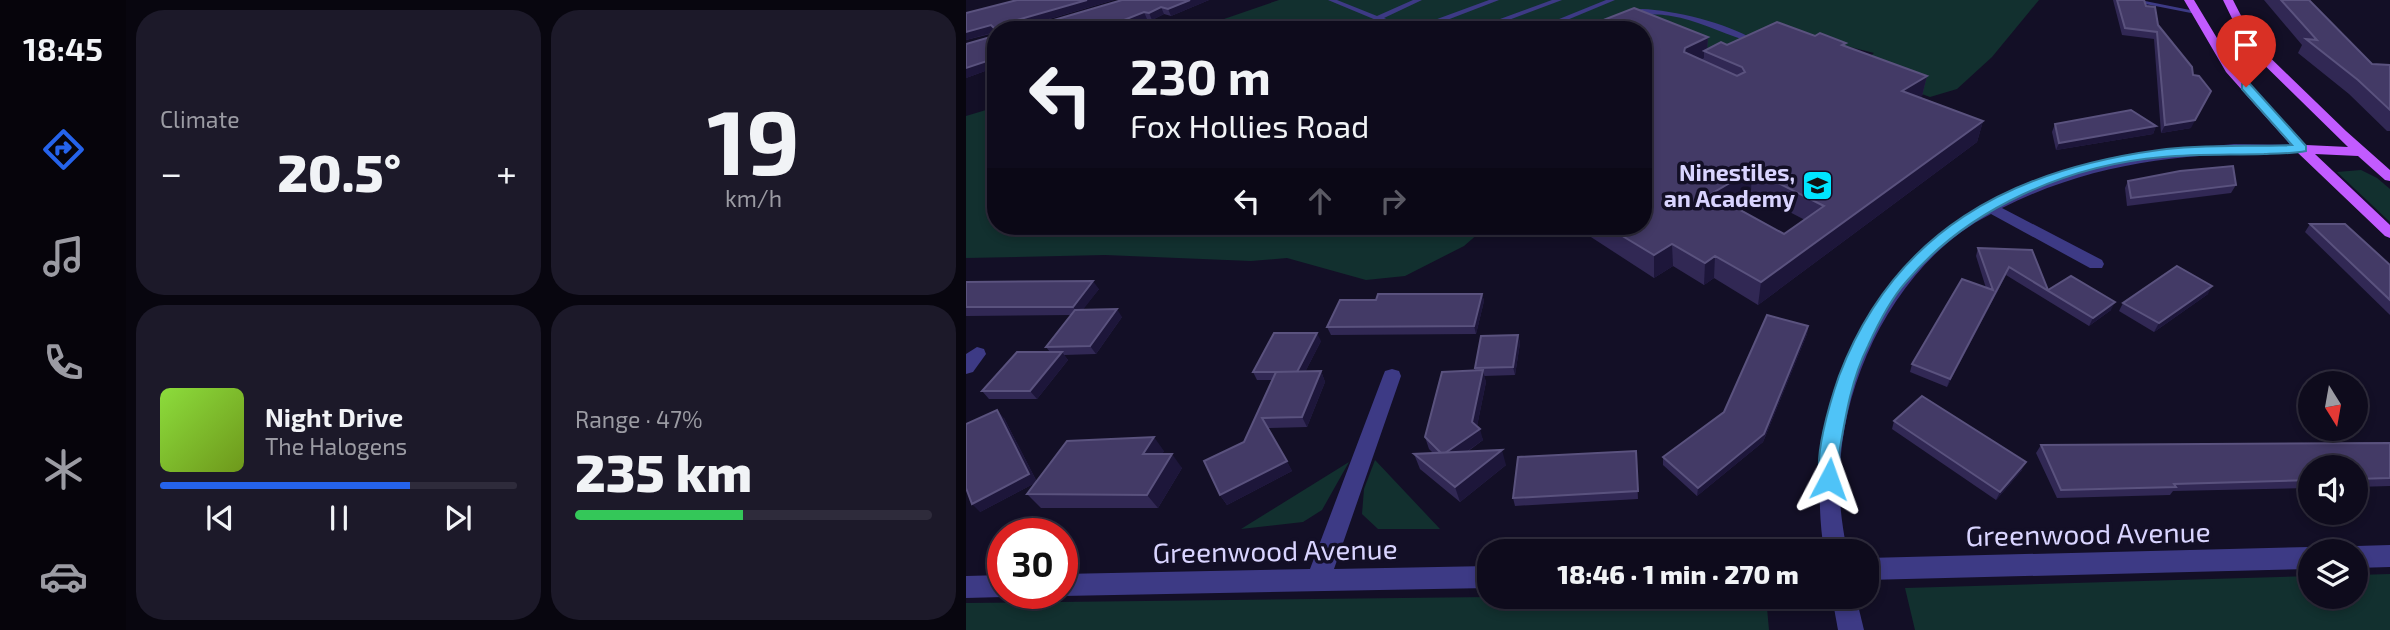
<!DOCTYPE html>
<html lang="en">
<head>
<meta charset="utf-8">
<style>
  :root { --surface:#0e0b1c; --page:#1c1929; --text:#f1f3f6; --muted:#9b9ba3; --line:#2e2b3b; --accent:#2563eb }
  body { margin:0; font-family:"Exo 2",sans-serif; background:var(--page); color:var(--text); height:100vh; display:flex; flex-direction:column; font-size:26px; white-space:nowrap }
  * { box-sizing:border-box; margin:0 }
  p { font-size:23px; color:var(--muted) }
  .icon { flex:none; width:38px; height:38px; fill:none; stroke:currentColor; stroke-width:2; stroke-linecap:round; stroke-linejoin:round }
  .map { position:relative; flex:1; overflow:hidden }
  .side { display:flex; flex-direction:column; gap:10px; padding:10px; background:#08060f; width:840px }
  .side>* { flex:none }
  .guide { position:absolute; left:21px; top:21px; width:665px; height:214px; border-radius:28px; box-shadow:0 4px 10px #0003,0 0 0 2px var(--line); background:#0e0b1c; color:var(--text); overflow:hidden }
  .needle { width:46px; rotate:169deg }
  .tools { position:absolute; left:1332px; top:371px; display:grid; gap:14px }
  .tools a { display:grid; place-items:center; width:70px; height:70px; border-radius:50%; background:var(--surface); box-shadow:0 4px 10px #0003,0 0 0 2px var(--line); font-size:35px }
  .speed { position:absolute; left:21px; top:518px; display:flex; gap:14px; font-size:35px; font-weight:700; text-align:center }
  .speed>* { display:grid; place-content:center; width:91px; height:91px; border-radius:50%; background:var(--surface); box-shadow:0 4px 10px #0003,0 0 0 2px var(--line); line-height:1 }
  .speed .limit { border:10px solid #d22; background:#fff; color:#111 }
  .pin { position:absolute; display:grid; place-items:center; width:60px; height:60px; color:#fff; margin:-72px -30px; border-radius:50% 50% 50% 0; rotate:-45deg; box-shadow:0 0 7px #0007 }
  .pin .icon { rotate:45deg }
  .me { position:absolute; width:77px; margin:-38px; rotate:4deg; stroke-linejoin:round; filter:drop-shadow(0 0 5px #0008) }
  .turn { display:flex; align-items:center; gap:24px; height:147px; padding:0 28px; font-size:32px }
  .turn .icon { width:91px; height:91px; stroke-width:2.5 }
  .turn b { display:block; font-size:49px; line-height:60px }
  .lanes { display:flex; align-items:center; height:66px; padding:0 28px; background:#0003; justify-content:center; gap:35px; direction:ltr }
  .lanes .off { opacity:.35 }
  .big { font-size:52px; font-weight:800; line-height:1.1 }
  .side .card { flex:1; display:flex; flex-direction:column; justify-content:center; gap:10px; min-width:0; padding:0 24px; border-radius:28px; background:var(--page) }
  .side .dial { align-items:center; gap:0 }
  .dial b { font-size:91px; line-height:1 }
  .song { display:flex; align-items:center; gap:21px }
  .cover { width:84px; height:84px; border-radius:10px; background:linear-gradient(135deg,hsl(90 70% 55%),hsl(80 70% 35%)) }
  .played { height:7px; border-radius:4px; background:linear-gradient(90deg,var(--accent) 70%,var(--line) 70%) }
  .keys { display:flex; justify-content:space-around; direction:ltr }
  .heat { display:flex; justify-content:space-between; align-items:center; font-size:38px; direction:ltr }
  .charge { height:10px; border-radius:5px; background:linear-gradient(90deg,#34c759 47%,var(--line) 0) }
  .side .tiles { flex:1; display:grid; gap:10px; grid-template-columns:repeat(2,1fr) }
  .trip { position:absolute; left:511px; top:539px; width:402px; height:70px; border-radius:28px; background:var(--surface); box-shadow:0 4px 10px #0003,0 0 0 2px var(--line); font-weight:800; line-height:70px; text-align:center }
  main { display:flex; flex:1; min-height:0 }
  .dock { display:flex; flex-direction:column; width:126px; justify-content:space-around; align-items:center; background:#06040b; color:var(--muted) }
  .dock .icon { width:49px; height:49px }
  .dock .current { color:var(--accent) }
  .dock b { font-size:32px; color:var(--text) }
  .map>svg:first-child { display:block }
  .green { fill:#12302f }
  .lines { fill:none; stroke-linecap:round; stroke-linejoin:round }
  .lane { fill:#3d3a85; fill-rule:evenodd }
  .street { fill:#3d3a85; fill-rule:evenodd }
  .primary { fill:#c25bff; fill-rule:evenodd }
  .wall { fill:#312854; fill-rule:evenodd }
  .shaded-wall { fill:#1d163a }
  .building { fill:#433a66; stroke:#5a527e; stroke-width:2; fill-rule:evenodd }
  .route { fill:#4fc3f7; stroke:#337fa1; stroke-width:2 }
  .labels { text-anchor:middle; stroke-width:7; stroke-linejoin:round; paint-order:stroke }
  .poi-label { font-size:23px; font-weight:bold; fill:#d9d4ff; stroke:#130f26; text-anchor:end }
  .near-street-label { font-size:28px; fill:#d9d4ff; stroke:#130f26 }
</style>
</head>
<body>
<main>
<nav class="dock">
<b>18:45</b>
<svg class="icon current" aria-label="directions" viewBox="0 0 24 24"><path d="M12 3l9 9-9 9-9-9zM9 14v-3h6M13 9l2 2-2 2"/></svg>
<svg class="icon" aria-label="music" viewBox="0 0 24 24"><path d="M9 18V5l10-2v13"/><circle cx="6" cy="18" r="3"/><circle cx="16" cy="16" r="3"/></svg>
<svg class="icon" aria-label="phone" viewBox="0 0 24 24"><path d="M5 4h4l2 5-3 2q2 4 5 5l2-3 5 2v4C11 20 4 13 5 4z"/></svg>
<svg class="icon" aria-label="climate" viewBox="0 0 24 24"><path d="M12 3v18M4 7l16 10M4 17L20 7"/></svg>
<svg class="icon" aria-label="car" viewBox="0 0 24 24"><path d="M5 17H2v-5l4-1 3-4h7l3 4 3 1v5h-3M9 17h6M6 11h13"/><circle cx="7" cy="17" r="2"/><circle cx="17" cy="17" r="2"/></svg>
</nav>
<section class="side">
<div class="tiles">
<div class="card"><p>Climate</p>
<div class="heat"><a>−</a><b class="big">20.5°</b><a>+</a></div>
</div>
<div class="card dial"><b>19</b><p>km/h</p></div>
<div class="card">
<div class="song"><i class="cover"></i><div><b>Night Drive</b><p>The Halogens</p></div></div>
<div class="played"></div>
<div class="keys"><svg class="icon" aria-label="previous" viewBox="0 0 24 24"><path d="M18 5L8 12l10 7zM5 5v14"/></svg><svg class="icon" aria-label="pause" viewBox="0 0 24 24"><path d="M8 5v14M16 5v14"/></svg><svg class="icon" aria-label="next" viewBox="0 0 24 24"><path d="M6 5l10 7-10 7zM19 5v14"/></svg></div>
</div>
<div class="card"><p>Range · 47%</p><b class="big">235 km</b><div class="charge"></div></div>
</div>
</section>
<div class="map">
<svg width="1424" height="630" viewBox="0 0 1424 630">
  <rect width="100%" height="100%" fill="#130f26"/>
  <!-- green -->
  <g class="green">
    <path d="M313 0H1073L1026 57 991 89 964 97 879 66 899 60 908 53 817 30 739 70 677 30H226Z"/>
    <path d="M30 107V226H521L498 246 439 276 400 280 321 258 285 261 139 255 0 258V116Z"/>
    <path d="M1395 170 1411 178 1424 189V222L1371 172Z"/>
    <path d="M409 460 474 529H412L396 514 398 489Z"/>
    <path d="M383 462 356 510 337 522 275 529Z"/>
    <path d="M1424 574V630H949L939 588 1344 576V597H1390V575Z"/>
    <path d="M523 597H800L803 630H0V603Z"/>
  </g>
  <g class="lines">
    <!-- lane -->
    <g class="lane">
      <path d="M362 0H371L411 16 447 0H456L418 18 444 29 523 0H533L455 30H434Z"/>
      <path d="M586 0H596L516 30H504Z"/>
      <path d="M640 0H649L577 30H566Z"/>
      <path d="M1159 0H1174L1234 12 1230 14Z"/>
      <path d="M676 9C707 10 762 23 788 40L782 45H776L775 43 778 40C754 32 730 20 705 16 692 13 664 16 656 13Z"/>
    </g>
    <!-- street -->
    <g class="street">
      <path d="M1268 144 1336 145 1343 149 1336 153C1229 152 1133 159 1036 208L1136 260 1138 264 1136 268H1124L1025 214C935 259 877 373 874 471 872 498 876 524 881 551H858C837 413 894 274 1018 204 1022 201 1028 201 1033 198 1107 162 1186 151 1268 144Z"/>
      <path d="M11 347 18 349 20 354 7 372 0 374V354Z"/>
      <path d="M426 369 433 371 435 376 368 569 523 566V588L96 596 88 593H96V574L344 569 417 376 419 371Z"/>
      <path d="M1424 545V567L1390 568V551H1381L1390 546Z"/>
      <path d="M1344 547 1353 551H1344V569L901 580V558Z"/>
      <path d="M37 575V593L45 594 37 597 0 598V576Z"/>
      <path d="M866 597H890L898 630H872Z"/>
    </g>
    <!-- primary -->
    <path class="primary" d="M1218 0H1228L1269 68 1340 145 1382 147 1280 47 1257 0H1267L1289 43 1380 131 1424 170V181L1419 180 1392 156 1349 154 1424 225V238L1419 236 1331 152 1260 72Z"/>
  </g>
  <!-- wall -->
  <g class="wall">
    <path d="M148 0 63 25H71L156 0H243L205 16 198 14 186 20 181 19 154 30H30V67L0 78 28 36V33L0 40V13Z"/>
    <path d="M1147 0H1178L1192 25 1225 128 1195 133 1188 39 1156 35Z"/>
    <path d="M1298 0H1343L1406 64 1424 65V131H1421L1383 94 1332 53 1336 45Z"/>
    <path d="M742 37 741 49 761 45 880 47 961 76 956 96 954 97 1017 121 1011 142 792 305 748 278 738 285 707 266 688 278 608 226H677ZM785 192 839 220 818 234 764 204Z"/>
    <path d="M1089 124 1190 126 1187 134 1090 150 1086 132Z"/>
    <path d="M1162 181 1270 185 1265 193 1161 206 1159 188Z"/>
    <path d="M1344 224 1424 265V315L1339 232Z"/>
    <path d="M1012 248 1082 290 1145 310 1123 326 1040 275 981 387 944 372 946 364 1020 288 1010 256Z"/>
    <path d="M0 282 133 289 116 310 156 317 130 354 98 355 102 360 71 399H23L16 391 84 352 80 347 106 315 0 316Z"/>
    <path d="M516 294 518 301 510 334 365 335 361 327 410 300Z"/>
    <path d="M1242 294 1188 332 1153 311 1157 303Z"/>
    <path d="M842 326 841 334 797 442 731 496 697 465V457L758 412Z"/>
    <path d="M552 335 554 343 549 375 518 376 520 382 511 426 517 440 501 452 540 465 494 502 454 469 448 454 467 453 463 449 459 437 509 371V368Z"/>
    <path d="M355 341 339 372 355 371 359 382 341 427 302 428 326 471 261 505 254 495 278 442 307 380H291L287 372Z"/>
    <path d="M38 418 71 482 198 451 196 454 216 468 192 508H75L61 494 69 483 14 512Z"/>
    <path d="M928 421 1056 470 1030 500 926 429Z"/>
    <path d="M1424 443V486L1390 487V467H1344V488L1207 491 1204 495 1091 498 1070 453 1075 445Z"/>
    <path d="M670 451 672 499 549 506 547 498Z"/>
  </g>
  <!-- shaded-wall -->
  <g class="shaded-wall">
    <path d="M121 0H148L55 27 50 25 51 20Z"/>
    <path d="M224 0H243L205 16 202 9Z"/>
    <path d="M195 7 198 14 186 20 183 13Z"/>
    <path d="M178 12 181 19 154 30H133Z"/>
    <path d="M25 25 29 32 0 40V32Z"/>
    <path d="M742 37 741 52 738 51V58L719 68 718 52 719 48Z"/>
    <path d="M30 58V67L0 78V68Z"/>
    <path d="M961 76 956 96 932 111 936 91Z"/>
    <path d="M1245 91 1225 128 1195 133 1199 125Z"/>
    <path d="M1017 121 1011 142 792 305 795 282Z"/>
    <path d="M1190 126 1187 134 1090 150 1093 143Z"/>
    <path d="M786 170 785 192 744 216 745 194Z"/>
    <path d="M706 244 707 266 688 278V255Z"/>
    <path d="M749 256 748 278 738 285 739 263Z"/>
    <path d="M1043 267 1040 275 981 387 984 379Z"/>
    <path d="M127 281 133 289 113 315 107 307Z"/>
    <path d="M1246 286 1242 294 1188 332 1193 323Z"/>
    <path d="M516 294 518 301 510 334 508 326Z"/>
    <path d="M1149 302 1145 310 1123 326 1127 318Z"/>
    <path d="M151 309 156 317 130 354 124 346Z"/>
    <path d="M842 326 841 334 797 442 731 496 732 488Z"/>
    <path d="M351 333 355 341 335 380 331 372Z"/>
    <path d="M552 335 554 343 549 375 547 367Z"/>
    <path d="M96 352 102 360 71 399 64 391Z"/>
    <path d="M517 370 520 382 510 431 514 429 517 440 480 466 476 454 506 422Z"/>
    <path d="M355 371 359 382 341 427 336 417Z"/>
    <path d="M31 410 38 418 71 482 14 512 6 504Z"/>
    <path d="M188 437 198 451 188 467 177 454Z"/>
    <path d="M536 450 540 465 494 502 489 487Z"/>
    <path d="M206 454 216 468 192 508 181 495Z"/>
    <path d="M321 461 326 471 261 505 254 495Z"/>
    <path d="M1060 462 1056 470 1030 500 1034 492Z"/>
  </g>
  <!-- building -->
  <g class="building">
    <path d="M51 0H121L51 20 50 25H71L156 0H224L202 9 195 7 183 13 178 12 133 30H30V58L0 68V44L28 36V28L25 25 0 32V13Z"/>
    <path d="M1151 0H1178L1180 6 1189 7 1192 25 1226 67 1227 75 1233 76 1245 91 1229 120 1199 125 1191 32 1159 28Z"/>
    <path d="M1315 0H1343L1406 64 1424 65V110L1392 80 1340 39 1351 40Z"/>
    <path d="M668 8 742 37 719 48 718 52 771 76 779 72 776 67 738 51 755 42 761 45 811 22 849 36 854 33 880 43 876 45 961 76 936 91 1017 121 795 282 749 256 739 263 706 244 688 255 640 226H677V30H612ZM786 170 858 206 818 234 745 194Z"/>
    <path d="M1165 110 1190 126 1093 143 1089 124Z"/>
    <path d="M1267 166 1270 185 1165 198 1162 181 1214 171Z"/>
    <path d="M1344 224H1379L1424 265V300Z"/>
    <path d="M1012 248 1066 250 1082 290 1105 276 1149 302 1127 318 1043 267 984 379 946 364 996 279 1027 290Z"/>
    <path d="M1211 266 1246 286 1193 323 1157 303Z"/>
    <path d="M127 281 107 307H0V282Z"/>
    <path d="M412 294H516L508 326 361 327 374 300H410Z"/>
    <path d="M151 309 124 346 80 347 109 310Z"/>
    <path d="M801 315 842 326 798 434 732 488 697 457 758 412Z"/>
    <path d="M308 333H351L331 372H287Z"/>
    <path d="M552 335 547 367 509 368 515 336Z"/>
    <path d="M51 352H96L64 391H16Z"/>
    <path d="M517 370 506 422 514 429 479 453H475L459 437 476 372Z"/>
    <path d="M355 371 336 417 296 418 321 461 254 495 238 461 278 442 310 372Z"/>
    <path d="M956 396 1060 462 1034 492 928 421Z"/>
    <path d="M31 410 63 474 6 504 0 488V424Z"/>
    <path d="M188 437 177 454H206L181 495 61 494 101 441Z"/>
    <path d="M1424 443V478L1390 479V467H1344V480L1208 484 1210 487 1095 490 1075 445Z"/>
    <path d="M536 450 489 487 448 454Z"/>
    <path d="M670 451 672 491 547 498 552 457Z"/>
  </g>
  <!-- route -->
  <path class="route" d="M1276 84H1284L1340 146V151C1327 154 1312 153 1298 154 1264 155 1230 154 1197 157 1102 165 1002 208 940 282 924 300 912 324 902 346 886 378 880 413 874 448 872 460 876 473 870 485L863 487 856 485C845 463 865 399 873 376 928 231 1045 170 1193 150 1237 144 1283 147 1326 145L1276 89Z"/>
  <!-- icons -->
  <defs>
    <symbol id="school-square" viewBox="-11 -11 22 22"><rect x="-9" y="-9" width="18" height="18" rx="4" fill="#00e5ff" stroke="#130f26"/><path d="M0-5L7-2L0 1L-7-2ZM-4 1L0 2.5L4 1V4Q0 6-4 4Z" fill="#111"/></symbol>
  </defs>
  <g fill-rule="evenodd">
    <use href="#school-square" x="834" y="168" width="35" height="35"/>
  </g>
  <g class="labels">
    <!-- poi labels -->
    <g class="poi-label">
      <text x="829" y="181">Ninestiles,<tspan x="829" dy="26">an Academy</tspan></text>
    </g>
    <!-- near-street labels -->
    <g class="near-street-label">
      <text transform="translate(1122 534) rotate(-1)" y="10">Greenwood Avenue</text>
      <text transform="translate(309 551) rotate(-1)" y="10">Greenwood Avenue</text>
    </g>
  </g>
</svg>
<div class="tools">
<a><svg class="needle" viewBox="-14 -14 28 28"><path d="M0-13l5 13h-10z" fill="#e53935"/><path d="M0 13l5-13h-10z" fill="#9b9ba3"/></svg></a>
<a><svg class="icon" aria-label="sound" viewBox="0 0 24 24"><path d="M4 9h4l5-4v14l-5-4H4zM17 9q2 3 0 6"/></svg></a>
<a><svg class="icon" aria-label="layers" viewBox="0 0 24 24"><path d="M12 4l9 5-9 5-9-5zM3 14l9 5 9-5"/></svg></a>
</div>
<div class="speed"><div class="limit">30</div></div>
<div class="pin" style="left:1280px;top:87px;background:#d93025"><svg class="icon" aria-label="arrive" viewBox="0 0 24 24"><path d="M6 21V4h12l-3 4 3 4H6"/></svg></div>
<svg class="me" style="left:863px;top:479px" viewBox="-20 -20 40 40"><path d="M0-17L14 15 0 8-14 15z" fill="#4fc3f7" stroke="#fff" stroke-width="4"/></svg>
<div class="trip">18:46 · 1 min · 270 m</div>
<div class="guide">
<div class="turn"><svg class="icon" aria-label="left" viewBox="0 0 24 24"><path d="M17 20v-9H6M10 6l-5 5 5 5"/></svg><div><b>230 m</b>Fox Hollies Road</div></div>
<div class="lanes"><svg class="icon" aria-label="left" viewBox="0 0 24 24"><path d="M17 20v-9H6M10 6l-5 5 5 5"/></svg><svg class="icon off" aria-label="ahead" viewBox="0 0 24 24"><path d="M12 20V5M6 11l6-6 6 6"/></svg><svg class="icon off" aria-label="right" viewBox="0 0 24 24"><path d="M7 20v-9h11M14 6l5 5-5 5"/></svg></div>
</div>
</div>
</main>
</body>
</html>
